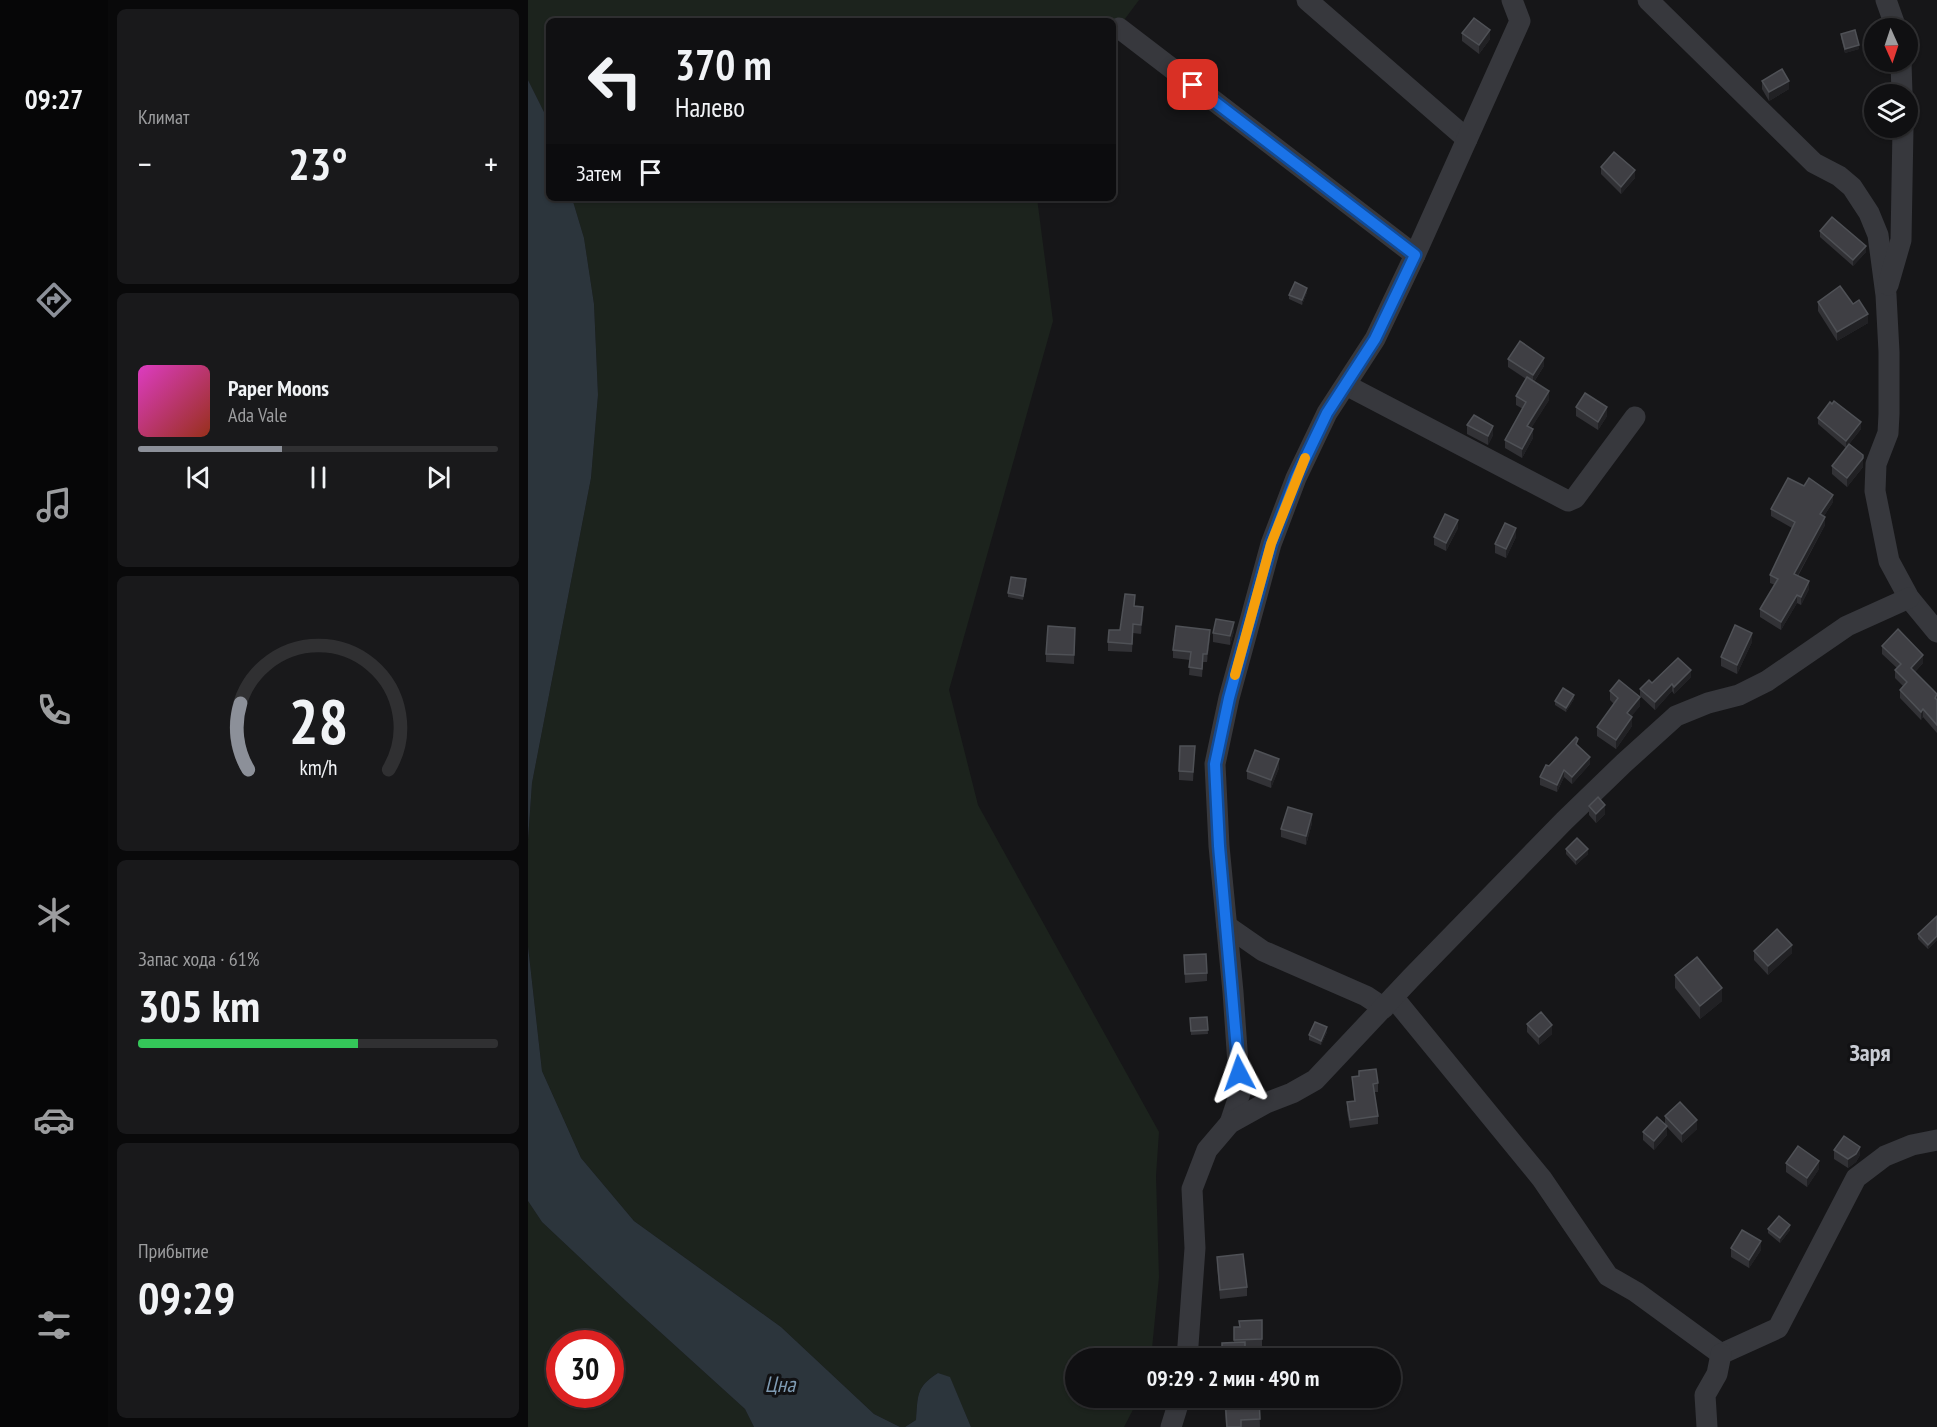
<!DOCTYPE html>
<html lang="ru">
<head>
<meta charset="utf-8">
<style>
  :root { --surface:#101012; --page:#19191b; --text:#f1f3f6; --muted:#9c9d9f; --line:#303032; --accent:#8c9099 }
  body { margin:0; font-family:"PT Sans Narrow",sans-serif; background:var(--page); color:var(--text); height:100vh; display:flex; flex-direction:column; font-size:22px; white-space:nowrap }
  * { box-sizing:border-box; margin:0 }
  p { font-size:20px; color:var(--muted) }
  .icon { flex:none; width:33px; height:33px; fill:none; stroke:currentColor; stroke-width:2; stroke-linecap:round; stroke-linejoin:round }
  .map { position:relative; flex:1; overflow:hidden }
  .sheet { display:flex; flex-direction:column; gap:9px; padding:9px; background:#09090a; width:420px }
  .sheet>* { flex:none }
  .hud { position:absolute; left:18px; top:18px; width:570px; height:183px; border-radius:9px; box-shadow:0 2px 4px #0004,0 0 0 2px var(--line); background:#101012; color:var(--text); overflow:hidden }
  .needle { width:39px; rotate:177deg }
  .buttons { position:absolute; left:1336px; top:18px; display:grid; gap:12px }
  .buttons a { display:grid; place-items:center; width:54px; height:54px; border-radius:50%; background:var(--surface); box-shadow:0 2px 4px #0004,0 0 0 2px var(--line); font-size:30px }
  .speed { position:absolute; left:18px; top:1330px; display:flex; gap:12px; font-size:30px; font-weight:700; text-align:center }
  .speed>* { display:grid; place-content:center; width:78px; height:78px; border-radius:50%; background:var(--surface); box-shadow:0 2px 4px #0004,0 0 0 2px var(--line); line-height:1 }
  .speed .limit { border:9px solid #d22; background:#fff; color:#111 }
  .pin { position:absolute; display:grid; place-items:center; width:51px; height:51px; color:#fff; margin:-26px; border-radius:12px; box-shadow:0 3px 9px #0006 }
  .me { position:absolute; width:66px; margin:-33px; rotate:356deg; stroke-linejoin:round; filter:drop-shadow(0 0 4px #0008) }
  .turn { display:flex; align-items:center; gap:21px; height:126px; padding:0 30px; font-size:27px }
  .turn .icon { width:78px; height:78px; stroke-width:2.5 }
  .turn b { display:block; font-size:42px; line-height:51px }
  .then { display:flex; align-items:center; height:57px; padding:0 30px; background:#0003; gap:12px; font-size:22px }
  .big { font-size:45px; font-weight:600; line-height:1.1 }
  .sheet .card { flex:1; display:flex; flex-direction:column; justify-content:center; gap:9px; min-width:0; padding:0 21px; border-radius:9px; background:var(--page) }
  .sheet .dial { align-items:center; gap:0 }
  .dial svg { height:156px; overflow:visible; fill:none; stroke:var(--line); stroke-width:7; stroke-linecap:round; text-anchor:middle }
  .dial text { fill:var(--text); stroke:none }
  .song { display:flex; align-items:center; gap:18px }
  .cover { width:72px; height:72px; border-radius:9px; background:linear-gradient(135deg,hsl(310 70% 55%),hsl(10 70% 35%)) }
  .played { height:6px; border-radius:3px; background:linear-gradient(90deg,var(--accent) 40%,var(--line) 40%) }
  .keys { display:flex; justify-content:space-around; direction:ltr }
  .heat { display:flex; justify-content:space-between; align-items:center; font-size:33px; direction:ltr }
  .charge { height:9px; border-radius:4px; background:linear-gradient(90deg,#34c759 61%,var(--line) 0) }
  .trip { position:absolute; left:537px; top:1348px; width:336px; height:60px; border-radius:30px; background:var(--surface); box-shadow:0 2px 4px #0004,0 0 0 2px var(--line); font-weight:600; line-height:60px; text-align:center }
  main { display:flex; flex:1; min-height:0 }
  .tab-bar { display:flex; flex-direction:column; width:108px; justify-content:space-around; align-items:center; background:#060607; color:var(--muted) }
  .tab-bar .icon { width:42px; height:42px }
  .tab-bar .active { color:var(--accent) }
  .tab-bar b { font-size:27px; color:var(--text) }
  .map>svg:first-child { display:block }
  .green { fill:#1c231d; fill-rule:evenodd }
  .water { fill:#2c353c }
  .lines { fill:none; stroke-linecap:round; stroke-linejoin:round }
  .minor { stroke:#37383d; stroke-width:21 }
  .wall { fill:#323236 }
  .shaded-wall { fill:#212124 }
  .building { fill:#3f3f44; stroke:#4f5156; stroke-width:1.5 }
  .route-casing { stroke:#114b97; stroke-width:15 }
  .route { stroke:#1a73e8; stroke-width:10 }
  .slow { stroke:#f59e0b; stroke-width:10 }
  .labels { text-anchor:middle; stroke-width:6; stroke-linejoin:round; paint-order:stroke }
  .water-label { font-size:22px; font-style:italic; fill:#7f9bb3; stroke:#111113 }
  .quarter-label { font-size:24px; font-weight:bold; fill:#c9ccd4; stroke:#111113 }
</style>
</head>
<body>
<main>
<nav class="tab-bar">
<b>09:27</b>
<svg class="icon active" aria-label="directions" viewBox="0 0 24 24"><path d="M12 3l9 9-9 9-9-9zM9 14v-3h6M13 9l2 2-2 2"/></svg>
<svg class="icon" aria-label="music" viewBox="0 0 24 24"><path d="M9 18V5l10-2v13"/><circle cx="6" cy="18" r="3"/><circle cx="16" cy="16" r="3"/></svg>
<svg class="icon" aria-label="phone" viewBox="0 0 24 24"><path d="M5 4h4l2 5-3 2q2 4 5 5l2-3 5 2v4C11 20 4 13 5 4z"/></svg>
<svg class="icon" aria-label="climate" viewBox="0 0 24 24"><path d="M12 3v18M4 7l16 10M4 17L20 7"/></svg>
<svg class="icon" aria-label="car" viewBox="0 0 24 24"><path d="M5 17H2v-5l4-1 3-4h7l3 4 3 1v5h-3M9 17h6M6 11h13"/><circle cx="7" cy="17" r="2"/><circle cx="17" cy="17" r="2"/></svg>
<svg class="icon" aria-label="filters" viewBox="0 0 24 24"><path d="M4 7h16M4 17h16"/><circle cx="9" cy="7" r="2"/><circle cx="15" cy="17" r="2"/></svg>
</nav>
<section class="sheet">
<div class="card"><p>Климат</p>
<div class="heat"><a>−</a><b class="big">23°</b><a>+</a></div>
</div>
<div class="card">
<div class="song"><i class="cover"></i><div><b>Paper Moons</b><p>Ada Vale</p></div></div>
<div class="played"></div>
<div class="keys"><svg class="icon" aria-label="previous" viewBox="0 0 24 24"><path d="M18 5L8 12l10 7zM5 5v14"/></svg><svg class="icon" aria-label="pause" viewBox="0 0 24 24"><path d="M8 5v14M16 5v14"/></svg><svg class="icon" aria-label="next" viewBox="0 0 24 24"><path d="M6 5l10 7-10 7zM19 5v14"/></svg></div>
</div>
<div class="card dial"><svg viewBox="0 0 100 80">
<path d="M14 69A42 42 0 1 1 86 69"/>
<path d="M14 69A42 42 0 0 1 10 35" stroke="#8c9099"/>
<text x="50" y="56" font-size="32" font-weight="700">28</text>
<text x="50" y="72" font-size="11">km/h</text>
</svg></div>
<div class="card"><p>Запас хода · 61%</p><b class="big">305 km</b><div class="charge"></div></div>
<div class="card"><p>Прибытие</p><b class="big">09:29</b></div>
</section>
<div class="map">
<svg width="1409" height="1427" viewBox="0 0 1409 1427">
  <rect width="100%" height="100%" fill="#161618"/>
  <!-- green -->
  <g class="green">
    <path d="M0 0H611L585 35V21H21V122L0 80Z"/>
    <path d="M44 198H509L525 321 421 690 450 805 631 1132 628 1176 631 1277 623 1359H548V1398H611L596 1427H443L422 1378 410 1373C388 1387 390 1395 388 1420L377 1427H372L346 1414 253 1327 106 1221 53 1158 14 1071 0 946V840L4 783 63 478 70 395 66 304 56 238Z"/>
    <path d="M0 1201 14 1222 98 1301 217 1409 226 1427H0ZM32 1344H82V1395H32Z"/>
  </g>
  <!-- water -->
  <g class="water">
    <path d="M0 80 21 122V198H44L56 238 66 304 70 395 63 478 4 783 0 840Z"/>
    <path d="M0 946 14 1071 53 1158 106 1221 253 1327 346 1414 372 1427H226L217 1409 98 1301 14 1222 0 1201Z"/>
    <path d="M410 1373 422 1377 443 1427H377L388 1420C390 1395 388 1387 410 1373Z"/>
  </g>
  <g class="lines">
    <!-- minor -->
    <g class="minor">
      <path d="M779 0 939 139"/>
      <path d="M1120 0 1286 163 1311 176 1324 187 1341 213 1350 235 1358 295 1361 352V414L1360 433 1348 464 1347 491 1361 561 1381 598 1409 632"/>
      <path d="M1358 0 1368 28"/>
      <path d="M591 28 887 255"/>
      <path d="M1373 62 1374 94"/>
      <path d="M1360 285 1373 240 1375 128"/>
      <path d="M818 385 1040 501 1047 498 1107 417"/>
      <path d="M699 926 735 951 838 996 856 1008"/>
      <path d="M865 997 1014 1179 1080 1276 1108 1292 1193 1354"/>
      <path d="M702 1123 712 1093 705 992 691 846 687 764 701 698 743 544 768 478 799 413 847 339 887 255 992 21 984 0"/>
      <path d="M1193 1354 1250 1328 1328 1178 1357 1156 1384 1145 1409 1140"/>
      <path d="M659 1359 667 1248 664 1189 679 1150 702 1123 738 1103 764 1093 787 1080 883 978 1036 821 1096 763 1148 716 1180 703 1211 695 1239 681 1319 626 1381 598"/>
      <path d="M643 1427 652 1398"/>
      <path d="M1179 1427 1177 1395 1189 1374 1193 1354"/>
    </g>
  </g>
  <!-- wall -->
  <g class="wall">
    <path d="M934 33 962 39 951 54 934 41Z"/>
    <path d="M1313 34 1331 49 1317 53 1313 38Z"/>
    <path d="M1234 81 1261 89 1241 101 1234 89Z"/>
    <path d="M1073 167 1107 178 1093 194 1073 174Z"/>
    <path d="M1292 231 1338 252 1325 266 1292 237Z"/>
    <path d="M779 292 774 305 761 299V295Z"/>
    <path d="M1290 302 1340 323 1309 341 1290 311Z"/>
    <path d="M980 359 1016 366 1006 382 1021 400 1003 428 1005 438 994 458 977 448V440L995 409 988 405V396L998 379 980 367Z"/>
    <path d="M1048 407 1079 416 1070 430 1048 416Z"/>
    <path d="M1290 418 1333 429 1318 448 1290 424Z"/>
    <path d="M939 425 965 435 960 445 939 434Z"/>
    <path d="M1335 455V467L1319 487 1304 474V466Z"/>
    <path d="M1305 502 1296 516 1297 525 1270 576 1281 589 1273 605 1269 603 1253 630 1232 617V609L1247 585 1242 583V575L1264 528 1243 516V509Z"/>
    <path d="M930 528 918 551 906 545V537Z"/>
    <path d="M988 537 978 558 967 553V544Z"/>
    <path d="M498 584 495 600 480 597V593Z"/>
    <path d="M607 606 615 616 613 634 605 633 604 652 580 651V642L592 630Z"/>
    <path d="M706 631 702 645 685 642V633Z"/>
    <path d="M547 636 546 664 518 662V654Z"/>
    <path d="M682 638 679 662H675L674 677 661 675 662 660 645 658V650Z"/>
    <path d="M1224 642 1209 674 1193 666V657Z"/>
    <path d="M1354 646 1395 663 1387 672 1409 694V733L1395 717 1393 720 1372 698V690L1375 686 1367 678V670L1369 668 1354 654Z"/>
    <path d="M1163 677 1146 694 1144 691 1127 710 1112 696V689L1124 683Z"/>
    <path d="M1082 691 1112 706 1103 716 1104 726 1088 749 1069 736V727L1086 704 1082 700Z"/>
    <path d="M1046 699 1038 712 1027 705V701Z"/>
    <path d="M667 746 665 781 651 780V771Z"/>
    <path d="M1050 746 1062 764 1044 784 1036 777 1029 792 1012 785V777L1021 766Z"/>
    <path d="M751 768 743 788 719 779V771Z"/>
    <path d="M1061 806 1077 814 1068 823 1061 815Z"/>
    <path d="M784 823 778 845 753 837V829Z"/>
    <path d="M1038 849 1060 854 1048 865 1038 854Z"/>
    <path d="M1409 916V940L1400 949 1390 939V934Z"/>
    <path d="M1226 951 1264 953 1240 975 1226 960Z"/>
    <path d="M656 955 679 973V981L657 983Z"/>
    <path d="M1147 975 1194 1001 1172 1019 1147 988Z"/>
    <path d="M679 1017 680 1034 663 1035 662 1018Z"/>
    <path d="M999 1024 1024 1034 1011 1045 999 1032Z"/>
    <path d="M799 1032 793 1045 781 1040V1035Z"/>
    <path d="M831 1071 850 1083V1092H846L850 1116V1124L822 1128 819 1111V1102L826 1101 824 1077H831Z"/>
    <path d="M1137 1116 1169 1129 1154 1143 1139 1127V1135L1126 1150 1115 1140V1132L1137 1124Z"/>
    <path d="M1306 1150 1332 1155 1328 1162 1320 1168 1306 1159Z"/>
    <path d="M1258 1163 1291 1169 1279 1187 1258 1172Z"/>
    <path d="M1240 1229 1262 1230 1252 1243 1240 1233Z"/>
    <path d="M1203 1248 1233 1250 1221 1268 1203 1257Z"/>
    <path d="M689 1257 719 1287V1296L692 1299 689 1265Z"/>
    <path d="M734 1320V1347L717 1348V1359H694V1343H706V1327H712Z"/>
    <path d="M696 1398H731L732 1427H698Z"/>
  </g>
  <!-- shaded-wall -->
  <g class="shaded-wall">
    <path d="M962 30V39L951 54V45Z"/>
    <path d="M1331 45V49L1317 53V49Z"/>
    <path d="M1261 81V89L1241 101V92Z"/>
    <path d="M1107 170V178L1093 194V187Z"/>
    <path d="M1338 246V252L1325 266V260Z"/>
    <path d="M779 288V292L774 305V300Z"/>
    <path d="M1340 314V323L1309 341V332Z"/>
    <path d="M1016 358V366L1005 383V375Z"/>
    <path d="M1021 391V400L999 435V426Z"/>
    <path d="M1079 407V416L1070 430V422Z"/>
    <path d="M1333 422V429L1318 448V441Z"/>
    <path d="M965 426V435L960 445V436Z"/>
    <path d="M1005 429V438L994 458V449Z"/>
    <path d="M1335 458V467L1319 487V478Z"/>
    <path d="M1305 495V502L1292 522V514Z"/>
    <path d="M1297 517V525L1266 582V574Z"/>
    <path d="M930 520V528L918 551V543Z"/>
    <path d="M988 528V537L978 558V549Z"/>
    <path d="M1281 581V589L1273 605V597Z"/>
    <path d="M1269 595V603L1253 630V622Z"/>
    <path d="M615 607V616L613 634V625Z"/>
    <path d="M706 622V631L702 645V636Z"/>
    <path d="M682 630V638L679 662V654Z"/>
    <path d="M1224 633V642L1209 674V665Z"/>
    <path d="M1395 655V663L1383 676V668Z"/>
    <path d="M1163 670V677L1146 694V687Z"/>
    <path d="M1144 684V691L1127 710V702Z"/>
    <path d="M1046 695V699L1038 712V708Z"/>
    <path d="M1112 697V706L1099 722V713Z"/>
    <path d="M1395 709V717L1393 720V712Z"/>
    <path d="M1104 717V726L1088 749V740Z"/>
    <path d="M1062 757V764L1044 784V777Z"/>
    <path d="M751 759V768L743 788V780Z"/>
    <path d="M1036 770V777L1029 792V785Z"/>
    <path d="M1077 805V814L1068 823V814Z"/>
    <path d="M784 814V823L778 845V836Z"/>
    <path d="M1060 849V854L1048 865V860Z"/>
    <path d="M1409 936V940L1400 949V945Z"/>
    <path d="M1264 945V953L1240 975V966Z"/>
    <path d="M1194 988V1001L1172 1019V1006Z"/>
    <path d="M1024 1025V1034L1011 1045V1037Z"/>
    <path d="M799 1027V1032L793 1045V1041Z"/>
    <path d="M1169 1120V1129L1154 1143V1134Z"/>
    <path d="M1139 1126V1135L1126 1150V1141Z"/>
    <path d="M1332 1147V1155L1328 1162 1320 1168V1159Z"/>
    <path d="M1291 1161V1169L1279 1187V1178Z"/>
    <path d="M1262 1225V1230L1252 1243V1238Z"/>
    <path d="M1233 1241V1250L1221 1268V1260Z"/>
  </g>
  <!-- building -->
  <g class="building">
    <path d="M946 18 962 30 951 45 934 33Z"/>
    <path d="M1327 30 1331 45 1317 49 1313 34Z"/>
    <path d="M1254 69 1261 81 1241 92 1234 81Z"/>
    <path d="M1086 152 1107 170 1093 187 1073 167Z"/>
    <path d="M1304 217 1338 246 1325 260 1292 231Z"/>
    <path d="M767 282 779 288 774 300 761 295Z"/>
    <path d="M1312 286 1325 304 1331 300 1340 314 1309 332 1290 302Z"/>
    <path d="M992 341 1016 358 1005 375 980 359Z"/>
    <path d="M999 377 1021 391 999 426 1005 429 994 449 977 440 998 402 988 396Z"/>
    <path d="M1057 393 1079 407 1070 422 1048 407Z"/>
    <path d="M1306 401 1333 422 1318 441 1290 418 1302 402 1304 404Z"/>
    <path d="M946 415 965 426 960 436 939 425Z"/>
    <path d="M1321 444 1335 455V458L1319 478 1304 466Z"/>
    <path d="M1260 478 1276 486 1281 478 1305 495 1292 514 1297 517 1266 574 1281 581 1273 597 1269 595 1253 622 1232 609 1250 579 1242 575 1267 522 1243 509Z"/>
    <path d="M917 514 930 520 918 543 906 537Z"/>
    <path d="M977 523 988 528 978 549 967 544Z"/>
    <path d="M483 577 498 579 495 596 480 593Z"/>
    <path d="M597 594 607 595 606 606 615 607 613 625 605 624 604 644 580 642 581 630H592Z"/>
    <path d="M688 619 706 622 702 636 685 633Z"/>
    <path d="M1207 625 1224 633 1209 665 1193 657Z"/>
    <path d="M520 626 547 628 546 655 518 654Z"/>
    <path d="M648 626 682 630 679 654H675L674 669 661 667 663 652 645 650Z"/>
    <path d="M1370 629 1395 655 1383 668 1409 694 1407 698 1409 700V725L1395 709 1393 712 1372 690 1379 682 1367 670 1373 664 1354 646Z"/>
    <path d="M1150 658 1163 670 1146 687 1144 684 1127 702 1112 689 1121 680 1124 683Z"/>
    <path d="M1091 680 1112 697 1099 713 1104 717 1088 740 1069 727 1090 698 1082 691Z"/>
    <path d="M1035 688 1046 695 1038 708 1027 701Z"/>
    <path d="M1048 737 1050 739 1048 744 1062 757 1044 777 1036 770 1029 785 1012 777 1018 765 1021 766Z"/>
    <path d="M652 746H667L665 772 651 771Z"/>
    <path d="M727 750 751 759 743 780 719 771Z"/>
    <path d="M1070 797 1077 805 1068 814 1061 806Z"/>
    <path d="M760 807 784 814 778 836 753 829Z"/>
    <path d="M1049 838 1060 849 1048 860 1038 849Z"/>
    <path d="M1409 916V936L1400 945 1390 934Z"/>
    <path d="M1249 929 1264 945 1240 966 1226 951Z"/>
    <path d="M678 954 679 973 657 974 656 955Z"/>
    <path d="M1169 957 1194 988 1172 1006 1147 975Z"/>
    <path d="M1013 1012 1024 1025 1011 1037 999 1024Z"/>
    <path d="M679 1017 680 1030 663 1031 662 1018Z"/>
    <path d="M787 1022 799 1027 793 1041 781 1035Z"/>
    <path d="M848 1069 850 1083 845 1084 850 1116 822 1120 819 1102 827 1101 824 1077 831 1076V1071Z"/>
    <path d="M1152 1102 1169 1120 1154 1134 1137 1116Z"/>
    <path d="M1129 1117 1139 1126 1126 1141 1115 1132Z"/>
    <path d="M1316 1136 1332 1147 1328 1154 1320 1159 1306 1150Z"/>
    <path d="M1270 1146 1291 1161 1279 1178 1258 1163Z"/>
    <path d="M1251 1216 1262 1225 1252 1238 1240 1229Z"/>
    <path d="M1214 1230 1233 1241 1221 1260 1203 1248Z"/>
    <path d="M715 1254 719 1287 692 1290 689 1257Z"/>
    <path d="M734 1320V1339L706 1340V1327H712L711 1321Z"/>
    <path d="M717 1342V1359H694V1343Z"/>
    <path d="M697 1398H731L732 1419 713 1420V1427H699Z"/>
  </g>
  <g class="lines">
    <defs>
      <path id="route" d="M665 85 887 255 847 339 799 413 768 478 743 544 701 698 687 764 691 846 711 1073"/>
    </defs>
    <!-- route casing -->
    <use href="#route" class="route-casing"/>
    <!-- route -->
    <use href="#route" class="route"/>
    <!-- slow -->
    <path class="slow" d="M707 675 743 544 777 458"/>
  </g>
  <g class="labels">
    <!-- water labels -->
    <g class="water-label">
      <text x="252" y="1392">Цна</text>
    </g>
    <!-- quarter labels -->
    <g class="quarter-label">
      <text x="1342" y="1061">Заря</text>
    </g>
  </g>
</svg>
<div class="buttons">
<a><svg class="needle" viewBox="-14 -14 28 28"><path d="M0-13l5 13h-10z" fill="#e53935"/><path d="M0 13l5-13h-10z" fill="#9c9d9f"/></svg></a>
<a><svg class="icon" aria-label="layers" viewBox="0 0 24 24"><path d="M12 4l9 5-9 5-9-5zM3 14l9 5 9-5"/></svg></a>
</div>
<div class="speed"><div class="limit">30</div></div>
<div class="pin" style="left:665px;top:85px;background:#d93025"><svg class="icon" aria-label="arrive" viewBox="0 0 24 24"><path d="M6 21V4h12l-3 4 3 4H6"/></svg></div>
<svg class="me" style="left:711px;top:1073px" viewBox="-20 -20 40 40"><path d="M0-17L14 15 0 8-14 15z" fill="#1a73e8" stroke="#fff" stroke-width="4"/></svg>
<div class="trip">09:29 · 2 мин · 490 m</div>
<div class="hud">
<div class="turn"><svg class="icon" aria-label="left" viewBox="0 0 24 24"><path d="M17 20v-9H6M10 6l-5 5 5 5"/></svg><div><b>370 m</b>Налево</div></div>
<div class="then">Затем<svg class="icon" aria-label="arrive" viewBox="0 0 24 24"><path d="M6 21V4h12l-3 4 3 4H6"/></svg></div>
</div>
</div>
</main>
</body>
</html>
